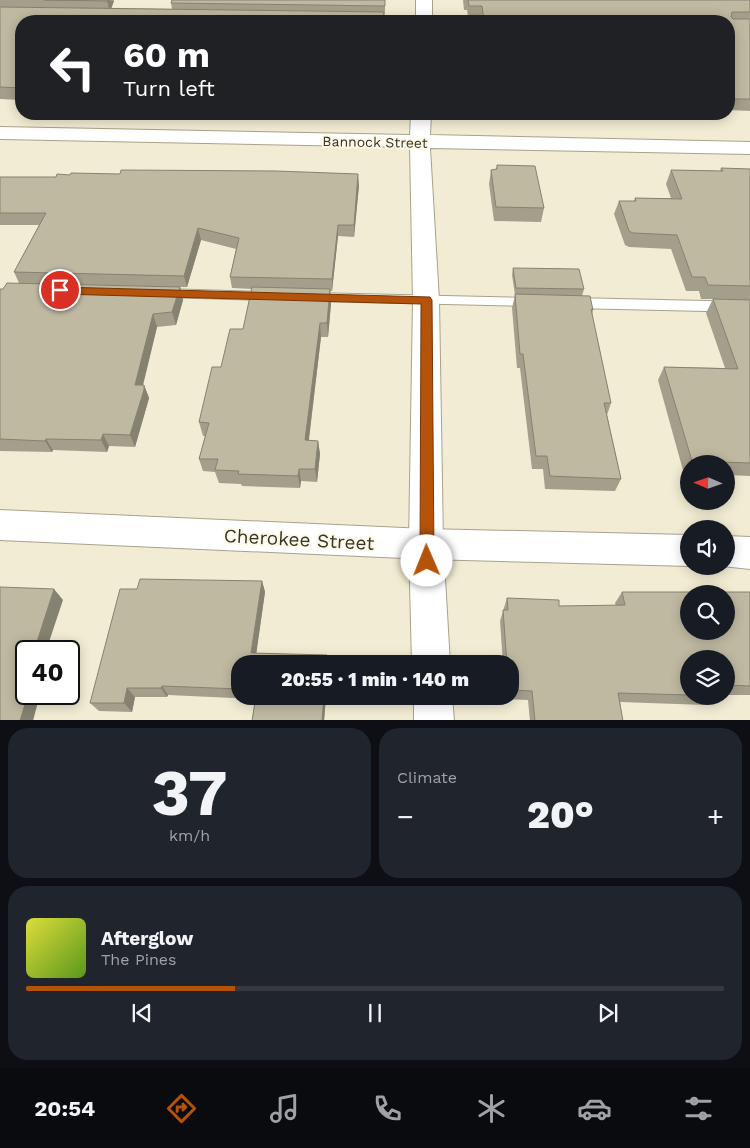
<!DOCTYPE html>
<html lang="en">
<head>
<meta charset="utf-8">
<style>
  :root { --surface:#171b24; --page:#20242c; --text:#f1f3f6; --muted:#9ea1a6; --line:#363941; --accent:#b45309 }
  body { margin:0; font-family:"Work Sans",sans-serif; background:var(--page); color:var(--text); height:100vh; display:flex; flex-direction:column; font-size:19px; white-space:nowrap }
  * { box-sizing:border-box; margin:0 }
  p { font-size:16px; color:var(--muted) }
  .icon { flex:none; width:28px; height:28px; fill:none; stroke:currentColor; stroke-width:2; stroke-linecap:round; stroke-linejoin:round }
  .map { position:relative; height:720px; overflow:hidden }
  .drawer { display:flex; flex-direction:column; gap:8px; padding:8px; background:#0d0f14; flex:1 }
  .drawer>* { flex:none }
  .hud { position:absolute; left:15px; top:15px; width:720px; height:105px; border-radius:20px; box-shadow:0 2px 12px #0003; background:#202124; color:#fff; overflow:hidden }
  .needle { width:32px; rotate:272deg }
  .controls { position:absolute; left:680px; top:455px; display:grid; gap:10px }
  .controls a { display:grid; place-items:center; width:55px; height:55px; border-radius:50%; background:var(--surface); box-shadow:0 2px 12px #0003; font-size:25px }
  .speed { position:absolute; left:15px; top:640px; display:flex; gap:10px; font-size:25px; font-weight:700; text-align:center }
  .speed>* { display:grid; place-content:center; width:65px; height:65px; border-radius:50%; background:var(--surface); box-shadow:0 2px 12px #0003; line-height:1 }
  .speed .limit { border:2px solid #111; border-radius:8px; background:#fff; color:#111 }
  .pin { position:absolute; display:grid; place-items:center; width:42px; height:42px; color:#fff; margin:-21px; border:2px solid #fff; border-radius:50%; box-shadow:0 1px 5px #0007 }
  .me { position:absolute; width:55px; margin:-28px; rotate:359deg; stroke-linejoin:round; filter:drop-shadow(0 0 4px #0008) }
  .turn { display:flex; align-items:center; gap:18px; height:105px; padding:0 25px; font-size:22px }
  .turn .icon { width:65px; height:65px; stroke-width:2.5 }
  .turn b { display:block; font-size:35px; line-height:42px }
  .big { font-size:38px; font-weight:800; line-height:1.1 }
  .drawer .card { flex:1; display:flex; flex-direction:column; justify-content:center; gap:8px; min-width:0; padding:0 18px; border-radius:20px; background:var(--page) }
  .drawer .dial { align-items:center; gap:0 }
  .dial b { font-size:65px; line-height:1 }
  .song { display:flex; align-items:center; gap:15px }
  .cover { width:60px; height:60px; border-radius:8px; background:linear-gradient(135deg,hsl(60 70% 55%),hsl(90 70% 35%)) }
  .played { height:5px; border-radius:2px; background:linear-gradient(90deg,var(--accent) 30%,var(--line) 30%) }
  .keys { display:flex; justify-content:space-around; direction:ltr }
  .heat { display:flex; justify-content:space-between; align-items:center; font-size:28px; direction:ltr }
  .drawer .tiles { flex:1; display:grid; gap:8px; grid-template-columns:1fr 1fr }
  .card:last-child { grid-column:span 2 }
  .trip { position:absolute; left:231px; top:655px; width:288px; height:50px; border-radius:20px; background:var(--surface); box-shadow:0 2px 12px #0003; font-weight:800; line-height:50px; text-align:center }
  .menu { display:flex; height:80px; justify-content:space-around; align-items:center; background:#090b0e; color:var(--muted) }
  .menu .icon { width:35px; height:35px }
  .menu .active { color:var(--accent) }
  .menu b { font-size:22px; color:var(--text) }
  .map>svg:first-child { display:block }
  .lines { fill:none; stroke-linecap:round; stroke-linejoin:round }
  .service-casing { stroke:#a8a28c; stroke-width:2 }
  .minor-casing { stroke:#a8a28c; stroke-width:2 }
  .tertiary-casing { stroke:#a8a28c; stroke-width:2 }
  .service { fill:#fff; fill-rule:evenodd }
  .minor { fill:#fff; fill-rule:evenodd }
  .tertiary { fill:#fff; fill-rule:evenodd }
  .wall { fill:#a49f8b }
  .shaded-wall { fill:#868271 }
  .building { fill:#bfb9a2; stroke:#868271; fill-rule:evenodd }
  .route { fill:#b45309; stroke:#753606 }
  .labels { text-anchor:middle; stroke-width:4; stroke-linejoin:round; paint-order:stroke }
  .far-street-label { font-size:14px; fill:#37342b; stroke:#fef9e6 }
  .near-street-label { font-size:19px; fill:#37342b; stroke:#fef9e6 }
</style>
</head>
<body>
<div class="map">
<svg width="750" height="721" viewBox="0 0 750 721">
  <rect width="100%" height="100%" fill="#f2ecd4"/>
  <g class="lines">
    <defs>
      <g id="service">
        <path d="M363 18 423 19 427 21H363Z"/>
        <path d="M163 289 269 292 273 293 275 296 273 299 269 300 163 297 157 293Z"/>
        <path d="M313 293 532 298 537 299 538 302 537 305 532 306 313 301 309 300 307 297 309 294Z"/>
        <path d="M573 298 750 302V312L573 308 568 306 567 303 568 300Z"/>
      </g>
      <g id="minor">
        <path d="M0 510 426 529 689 535 690 566 426 559 0 540Z"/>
        <path d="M726 536 750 537V569L722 566H726Z"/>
      </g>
      <g id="tertiary">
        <rect x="416" y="0" width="16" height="21"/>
        <path d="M411 114H431L430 135 750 142V154L430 148 439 300 443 544 450 664H412L409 544 413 300 410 147 0 139V127L410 135Z"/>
        <path d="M414 696H452L454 721H414Z"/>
      </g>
    </defs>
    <!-- service casing -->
    <use href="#service" class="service-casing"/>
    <!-- minor casing -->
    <use href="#minor" class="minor-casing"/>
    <!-- tertiary casing -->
    <use href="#tertiary" class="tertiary-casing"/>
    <!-- service -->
    <use href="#service" class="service"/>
    <!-- minor -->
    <use href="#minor" class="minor"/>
    <!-- tertiary -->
    <use href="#tertiary" class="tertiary"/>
  </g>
  <!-- wall -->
  <g class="wall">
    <path d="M0 0H114L111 8 172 9 171 3 385 0V10L384 21H21V100L0 99Z"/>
    <path d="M463 0H750V111L729 110V21H482L481 16H468L467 10H464Z"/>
    <path d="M241 114H351L350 116Z"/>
    <path d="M494 114H624L622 120 497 115Z"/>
    <path d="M497 165 544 208 541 222 494 221 489 184 491 170 496 169Z"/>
    <path d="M721 168 750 169V476L726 475V464H689V474H684L658 380 664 367 725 368 706 313 713 299H701L699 291H686L671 249 629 247 625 245 614 214 619 201H634L635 198H671L666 184 671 170 720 171Z"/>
    <path d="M0 177 359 185 354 237 338 236 332 291H330L331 303 328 337H321L309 440 318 441 320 454 317 482 301 481 300 488 242 486 241 484 219 483 215 472 203 471 199 459 205 436H203L199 422 221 367 243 329 252 289 232 288 230 277 236 249 201 240 187 287H180L183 300 176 325 157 327 143 385H144L149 398 148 402 135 447 109 446 107 452 53 450 52 452 0 451V289H3L19 283 14 272 39 225H0Z"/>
    <path d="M513 268 584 289 582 296 593 310 592 315 611 403 607 415 621 479 615 491 545 489 543 469H532L520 368H517L512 308 515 295 512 275Z"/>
    <path d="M262 581 265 592 256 653 327 655 328 664H240V696H326L324 721H252L255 699 168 695 167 697H135L132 712 99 711 90 703 137 589Z"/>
    <path d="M622 592H750V695H726V659H689V696H715L705 705 620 702 623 721H530L528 700 505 699V696H510V664H503L500 621 507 598 559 606H616L615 603Z"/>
  </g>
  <!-- shaded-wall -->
  <g class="shaded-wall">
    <path d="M108 0 114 1 110 12 107 1Z"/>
    <path d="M358 174 359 185 354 237V225Z"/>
    <path d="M338 225V236L332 291V279Z"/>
    <path d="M198 228 201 240 187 287 184 276Z"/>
    <path d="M180 287 183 300 176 325 172 312Z"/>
    <path d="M330 289 331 303 328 337 327 323Z"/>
    <path d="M153 314 157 327 140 397 135 385Z"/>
    <path d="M320 323 321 337 307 453 305 440Z"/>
    <path d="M144 385 149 398 135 447 130 435Z"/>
    <path d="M103 434 109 446 107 452 101 440Z"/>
    <path d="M46 439 53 450 52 452 45 441Z"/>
    <path d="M318 441 320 454 317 482 315 469Z"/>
    <path d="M299 469 301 481 300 488 298 476Z"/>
    <path d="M262 581 265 592 255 663 251 653Z"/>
    <path d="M54 589 63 600 46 651H34Z"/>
    <path d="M26 673V694H34L39 698 33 721H20L21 690Z"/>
    <path d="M162 686 168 695 167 697 161 688Z"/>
    <path d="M127 688 135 697 132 712 124 703Z"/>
    <path d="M324 696H326L324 721H322Z"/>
  </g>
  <!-- building -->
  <g class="building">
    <path d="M44 0H108L107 1Z"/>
    <path d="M172 0H385V6L171 3Z"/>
    <path d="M468 0H750V12H732L731 17 733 19H750V99H729V21H484L482 6H469Z"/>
    <path d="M0 7 384 12 383 21H21V88L0 87Z"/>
    <path d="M497 165 535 166 544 208 496 207 491 170 497 169Z"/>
    <path d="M721 168 750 169V286L708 285 705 277H692L677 235 633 233 629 231 619 201H636L635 198 682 199 671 170 723 171Z"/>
    <path d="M121 170 276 171 358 174 354 225H338L332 279 230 277 239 238 198 228 184 276 14 272 46 213H0V177H56L57 174 70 175 71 173 120 174Z"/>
    <path d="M513 268 579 269 584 289 516 288Z"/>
    <path d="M7 283 180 287 172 312 153 314 135 385H144V390L130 435 103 434 101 440 46 439 45 441 0 439V289H3Z"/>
    <path d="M252 287 330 289 327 323H320L305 440 318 441 315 469H299L298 476 238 474 239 471 215 470 218 459H199L209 423 199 422 212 367H221L230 329H243Z"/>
    <path d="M515 294 590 296 593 310 591 309 611 403H604L621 479 550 476 547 456H536L523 354H520Z"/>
    <path d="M713 299 750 300V463L692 461 664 367 738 369Z"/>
    <path d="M140 579 262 581 251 653 327 655 326 664H240V689L162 686 161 688H127L124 703H90L120 589H137Z"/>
    <path d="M0 587 54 589 34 651H26V673L21 690 26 689V694H28L20 721H0Z"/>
    <path d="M622 592H750V686L726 685V659H689V695L618 693 623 721H535L532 691 510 690V664H507L503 610H508L507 598 559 600V606L625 605ZM689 594H726V631H689Z"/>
    <path d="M256 696H324L322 721H252Z"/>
  </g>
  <!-- route -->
  <path class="route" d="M60 287 430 297 432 300 434 561 432 565 427 567 422 565 420 561 421 304 60 294 54 290Z"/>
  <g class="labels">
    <!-- far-street labels -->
    <g class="far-street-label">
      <text transform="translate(375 142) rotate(1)" y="5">Bannock Street</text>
    </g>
    <!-- near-street labels -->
    <g class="near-street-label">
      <text transform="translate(299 539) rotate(3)" y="7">Cherokee Street</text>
    </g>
  </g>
</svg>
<div class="controls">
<a><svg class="needle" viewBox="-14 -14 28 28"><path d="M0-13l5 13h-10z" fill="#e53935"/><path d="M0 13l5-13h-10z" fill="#9ea1a6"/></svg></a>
<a><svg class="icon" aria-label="sound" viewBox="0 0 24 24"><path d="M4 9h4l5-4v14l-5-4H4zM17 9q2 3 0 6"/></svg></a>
<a><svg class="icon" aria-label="search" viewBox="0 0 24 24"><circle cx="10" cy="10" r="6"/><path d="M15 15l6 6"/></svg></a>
<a><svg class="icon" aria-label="layers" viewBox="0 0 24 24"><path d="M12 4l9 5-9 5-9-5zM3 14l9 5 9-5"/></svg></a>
</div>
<div class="speed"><div class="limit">40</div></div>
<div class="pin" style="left:60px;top:290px;background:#d93025"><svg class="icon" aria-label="arrive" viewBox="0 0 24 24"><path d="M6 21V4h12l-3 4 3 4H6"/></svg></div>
<svg class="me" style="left:427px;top:561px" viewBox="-20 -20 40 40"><circle r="19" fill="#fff"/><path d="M0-13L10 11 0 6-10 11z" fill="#b45309"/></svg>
<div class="trip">20:55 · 1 min · 140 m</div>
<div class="hud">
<div class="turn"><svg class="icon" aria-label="left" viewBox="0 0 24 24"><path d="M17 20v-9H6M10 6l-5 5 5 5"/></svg><div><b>60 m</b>Turn left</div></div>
</div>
</div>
<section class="drawer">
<div class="tiles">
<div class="card dial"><b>37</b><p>km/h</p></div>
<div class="card"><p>Climate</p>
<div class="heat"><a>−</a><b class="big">20°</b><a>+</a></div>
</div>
<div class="card">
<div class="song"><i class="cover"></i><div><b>Afterglow</b><p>The Pines</p></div></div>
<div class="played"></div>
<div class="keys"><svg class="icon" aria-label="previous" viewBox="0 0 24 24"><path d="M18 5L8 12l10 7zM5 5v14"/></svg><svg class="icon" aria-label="pause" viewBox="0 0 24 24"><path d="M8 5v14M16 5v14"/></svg><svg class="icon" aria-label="next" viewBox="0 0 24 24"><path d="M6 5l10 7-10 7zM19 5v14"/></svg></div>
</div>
</div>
</section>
<nav class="menu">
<b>20:54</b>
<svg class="icon active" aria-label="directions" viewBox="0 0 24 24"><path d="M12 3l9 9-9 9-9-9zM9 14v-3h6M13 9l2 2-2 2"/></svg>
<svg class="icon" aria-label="music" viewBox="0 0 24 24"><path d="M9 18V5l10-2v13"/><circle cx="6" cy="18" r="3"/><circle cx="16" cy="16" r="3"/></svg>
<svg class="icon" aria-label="phone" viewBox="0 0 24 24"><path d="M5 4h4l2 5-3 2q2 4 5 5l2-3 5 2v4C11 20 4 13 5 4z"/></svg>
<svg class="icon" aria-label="climate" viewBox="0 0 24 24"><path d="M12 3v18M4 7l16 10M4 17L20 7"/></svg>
<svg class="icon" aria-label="car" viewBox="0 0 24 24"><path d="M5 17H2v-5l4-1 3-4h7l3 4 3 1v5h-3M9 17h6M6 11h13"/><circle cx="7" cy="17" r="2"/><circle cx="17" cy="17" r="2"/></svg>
<svg class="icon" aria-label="filters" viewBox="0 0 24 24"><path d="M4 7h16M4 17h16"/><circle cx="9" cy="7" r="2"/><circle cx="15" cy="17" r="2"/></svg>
</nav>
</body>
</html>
